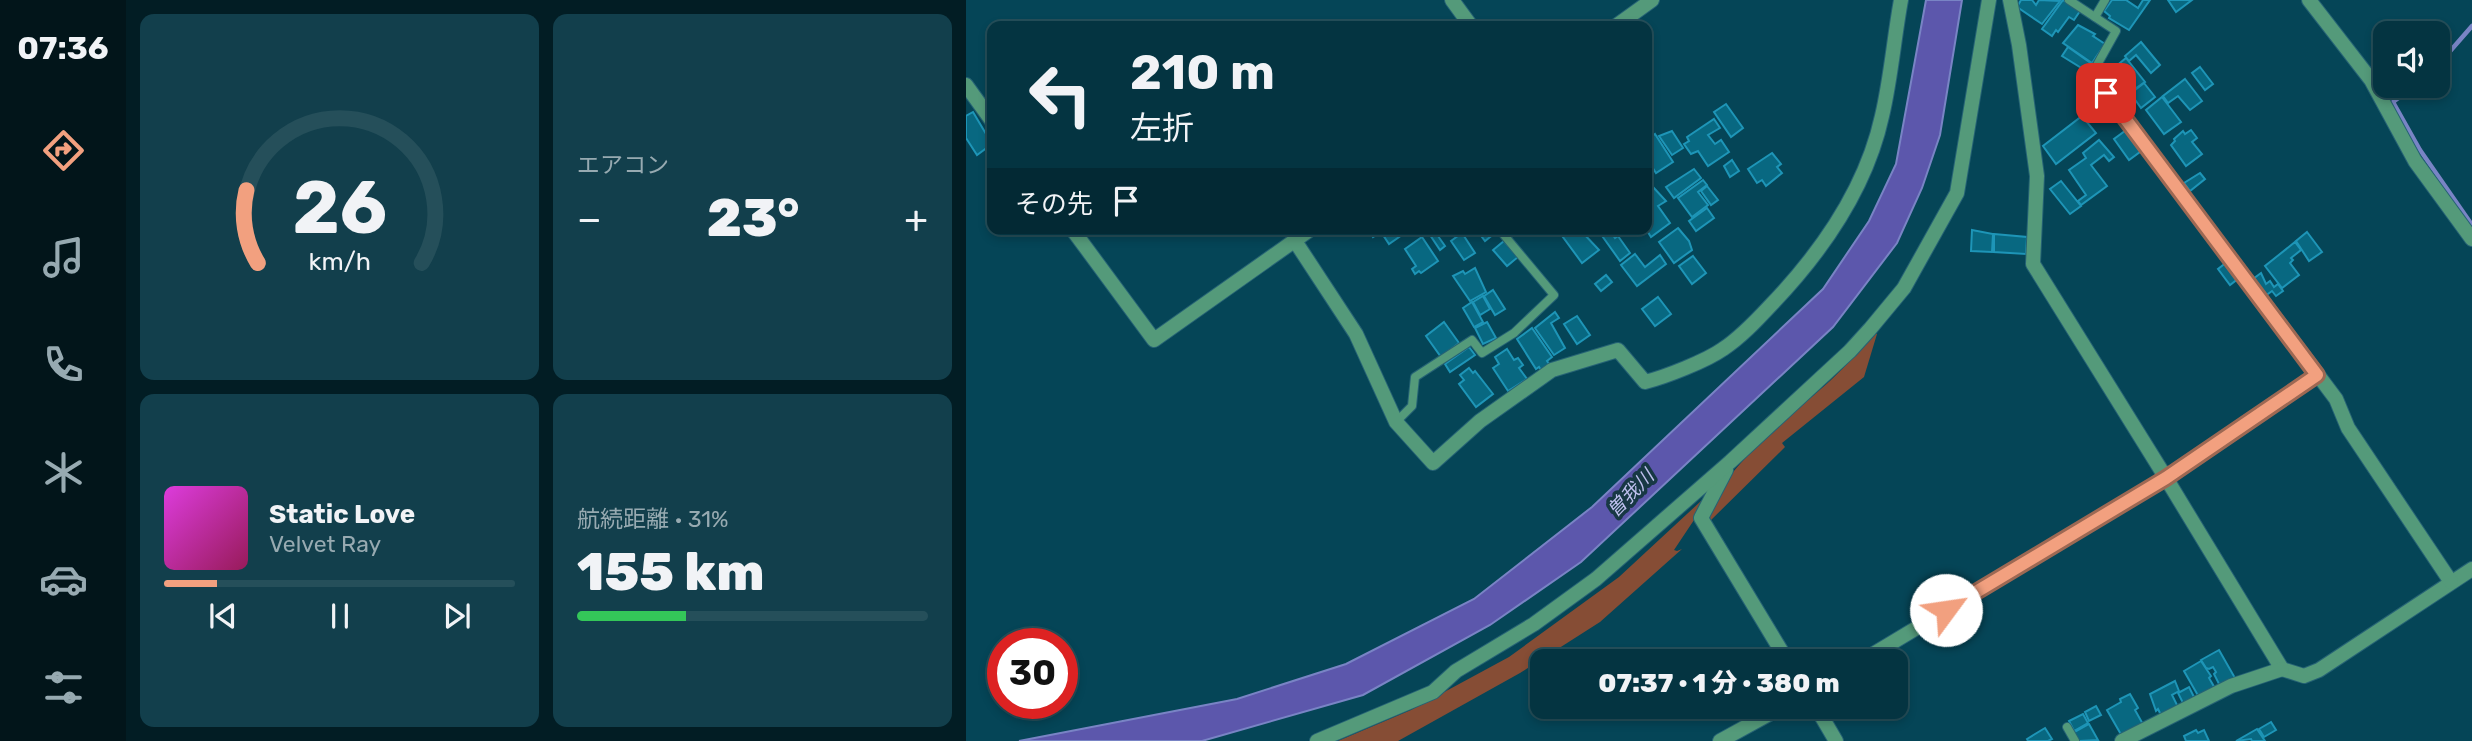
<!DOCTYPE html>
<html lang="ja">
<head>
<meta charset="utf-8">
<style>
  :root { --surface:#043441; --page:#123f4c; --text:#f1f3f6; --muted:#97aab1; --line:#254f5a; --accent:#f2a07f }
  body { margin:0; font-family:Rubik,"Noto Sans JP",sans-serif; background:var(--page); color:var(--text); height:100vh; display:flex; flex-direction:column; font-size:26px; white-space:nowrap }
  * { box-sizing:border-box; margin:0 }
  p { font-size:23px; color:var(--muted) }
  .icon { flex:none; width:38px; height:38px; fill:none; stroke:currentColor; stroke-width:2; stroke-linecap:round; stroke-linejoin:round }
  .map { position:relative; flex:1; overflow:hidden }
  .sheet { display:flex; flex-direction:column; gap:14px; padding:14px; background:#021d24; width:840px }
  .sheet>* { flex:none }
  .hud { position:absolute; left:21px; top:21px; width:665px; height:214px; border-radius:14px; box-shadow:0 4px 10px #0003,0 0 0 2px var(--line); background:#043441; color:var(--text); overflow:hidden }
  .controls { position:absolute; left:1407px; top:21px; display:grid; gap:14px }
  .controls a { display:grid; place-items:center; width:77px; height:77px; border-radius:14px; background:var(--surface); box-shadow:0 4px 10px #0003,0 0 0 2px var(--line); font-size:35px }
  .speed { position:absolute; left:21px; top:628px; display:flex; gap:14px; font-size:35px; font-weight:700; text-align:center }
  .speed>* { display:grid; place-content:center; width:91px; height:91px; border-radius:50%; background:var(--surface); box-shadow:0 4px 10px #0003,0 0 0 2px var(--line); line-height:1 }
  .speed .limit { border:10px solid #d22; background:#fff; color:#111 }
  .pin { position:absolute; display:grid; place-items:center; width:60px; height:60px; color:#fff; margin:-30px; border-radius:14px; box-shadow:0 4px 10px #0006 }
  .me { position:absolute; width:77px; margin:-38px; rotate:59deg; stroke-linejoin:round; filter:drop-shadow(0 0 5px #0008) }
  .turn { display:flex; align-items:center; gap:24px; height:147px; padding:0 28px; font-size:32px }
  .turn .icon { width:91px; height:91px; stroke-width:2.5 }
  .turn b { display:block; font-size:49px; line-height:60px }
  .then { display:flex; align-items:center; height:66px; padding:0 28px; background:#0003; gap:14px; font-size:26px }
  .big { font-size:52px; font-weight:800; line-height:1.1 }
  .sheet .widget { flex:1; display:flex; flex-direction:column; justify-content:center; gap:10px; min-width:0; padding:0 24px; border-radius:14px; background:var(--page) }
  .sheet .dial { align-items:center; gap:0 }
  .dial svg { height:182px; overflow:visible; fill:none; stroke:var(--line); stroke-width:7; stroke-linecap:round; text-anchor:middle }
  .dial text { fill:var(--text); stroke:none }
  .song { display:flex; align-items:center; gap:21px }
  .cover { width:84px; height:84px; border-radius:10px; background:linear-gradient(135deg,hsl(300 70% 55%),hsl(330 70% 35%)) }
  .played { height:7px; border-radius:4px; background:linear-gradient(90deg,var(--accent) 15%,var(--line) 15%) }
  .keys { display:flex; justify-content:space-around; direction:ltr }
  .heat { display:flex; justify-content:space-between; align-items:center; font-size:38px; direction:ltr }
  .charge { height:10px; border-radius:5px; background:linear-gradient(90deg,#34c759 31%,var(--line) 0) }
  .sheet .tiles { flex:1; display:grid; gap:14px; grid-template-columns:repeat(2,1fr) }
  .trip { position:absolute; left:564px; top:649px; width:378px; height:70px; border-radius:14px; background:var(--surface); box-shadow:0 4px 10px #0003,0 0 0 2px var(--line); font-weight:800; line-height:70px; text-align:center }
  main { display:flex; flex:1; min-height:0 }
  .tabs { display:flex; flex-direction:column; width:126px; justify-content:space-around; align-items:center; background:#02151a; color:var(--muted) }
  .tabs .icon { width:49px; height:49px }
  .tabs .active { color:var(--accent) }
  .tabs b { font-size:32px; color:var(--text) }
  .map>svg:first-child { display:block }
  .green { fill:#864d35 }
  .water { fill:#5c57ac; stroke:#7984c5; stroke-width:2 }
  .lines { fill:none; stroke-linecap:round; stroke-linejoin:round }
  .stream { stroke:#7984c5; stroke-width:4.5 }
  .building { fill:#086881; stroke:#1e95b7; stroke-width:2 }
  .lane-casing { stroke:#266375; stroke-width:10 }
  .street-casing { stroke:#266375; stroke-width:16 }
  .lane { stroke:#549a7a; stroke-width:8 }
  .street { stroke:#549a7a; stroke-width:14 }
  .route-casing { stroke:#9d6853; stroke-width:18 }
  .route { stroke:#f2a07f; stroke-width:12 }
  .labels { text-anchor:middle; stroke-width:7; stroke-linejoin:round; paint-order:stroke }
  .water-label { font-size:19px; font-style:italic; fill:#bdbfed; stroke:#173844 }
</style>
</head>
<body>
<main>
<nav class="tabs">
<b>07:36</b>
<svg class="icon active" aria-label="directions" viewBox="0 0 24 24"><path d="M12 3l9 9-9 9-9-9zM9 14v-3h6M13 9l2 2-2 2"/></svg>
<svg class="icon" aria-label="music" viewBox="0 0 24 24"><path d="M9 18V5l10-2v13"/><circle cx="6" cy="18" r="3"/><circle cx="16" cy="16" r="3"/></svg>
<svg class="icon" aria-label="phone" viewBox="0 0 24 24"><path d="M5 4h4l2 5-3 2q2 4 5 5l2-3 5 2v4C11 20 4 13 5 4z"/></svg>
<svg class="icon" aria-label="climate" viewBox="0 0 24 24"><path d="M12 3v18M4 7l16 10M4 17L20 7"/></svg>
<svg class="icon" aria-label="car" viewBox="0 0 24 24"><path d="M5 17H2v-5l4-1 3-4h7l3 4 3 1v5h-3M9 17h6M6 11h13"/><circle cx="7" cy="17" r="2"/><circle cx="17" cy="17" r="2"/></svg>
<svg class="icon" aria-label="filters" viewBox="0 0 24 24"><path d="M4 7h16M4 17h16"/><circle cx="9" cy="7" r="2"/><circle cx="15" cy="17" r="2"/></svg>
</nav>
<section class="sheet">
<div class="tiles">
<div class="widget dial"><svg viewBox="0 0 100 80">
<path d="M14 69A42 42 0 1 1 86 69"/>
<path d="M14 69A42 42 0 0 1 9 37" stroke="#f2a07f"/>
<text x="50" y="56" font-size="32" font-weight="700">26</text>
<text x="50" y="72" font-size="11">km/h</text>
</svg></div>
<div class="widget"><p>エアコン</p>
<div class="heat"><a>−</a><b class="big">23°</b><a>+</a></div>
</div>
<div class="widget">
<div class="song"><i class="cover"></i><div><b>Static Love</b><p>Velvet Ray</p></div></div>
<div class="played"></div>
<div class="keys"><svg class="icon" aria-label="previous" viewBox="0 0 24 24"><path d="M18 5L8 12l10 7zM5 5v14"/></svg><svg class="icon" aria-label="pause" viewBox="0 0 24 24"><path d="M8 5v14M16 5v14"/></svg><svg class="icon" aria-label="next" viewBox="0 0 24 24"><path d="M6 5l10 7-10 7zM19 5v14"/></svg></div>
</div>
<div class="widget"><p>航続距離 · 31%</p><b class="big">155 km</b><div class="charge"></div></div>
</div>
</section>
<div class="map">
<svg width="1506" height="741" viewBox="0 0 1506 741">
  <rect width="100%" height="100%" fill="#054557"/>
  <!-- green -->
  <g class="green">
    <path d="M909 333 911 334 898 377 816 443 819 447 741 524C745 475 829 413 865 380 881 365 895 348 909 333Z"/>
    <path d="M735 501 738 502V505L708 550 711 551 716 549 634 622 554 673 432 741H372L445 710 543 657 653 577Z"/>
  </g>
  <!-- water -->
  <path class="water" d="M960 0H996L974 135 956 188 931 243 867 327 615 562 524 625 397 695 236 741H53L271 699 380 664 508 599 626 507 857 289 903 221 930 164Z"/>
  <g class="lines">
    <!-- stream -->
    <g class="stream">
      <path d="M1472 65 1506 26"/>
      <path d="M1449 86 1427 102 1454 150 1506 225"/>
    </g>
  </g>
  <!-- building -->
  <g class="building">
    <path d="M1055 0H1066L1070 5 1073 0 1094 1 1076 24 1051 7Z"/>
    <path d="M1097 0 1114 11 1108 20 1103 17 1092 32 1090 30 1086 36 1076 29Z"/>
    <path d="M1146 0H1160L1172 8 1177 0H1184L1163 30 1143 18 1144 16 1138 11Z"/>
    <path d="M1202 0H1226L1210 12Z"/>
    <path d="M1112 25 1129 34 1127 36 1139 44 1126 63 1097 43Z"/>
    <path d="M1175 42 1194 65 1185 73 1170 55 1163 61 1159 56Z"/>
    <path d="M1102 47 1126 64 1122 72 1096 56Z"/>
    <path d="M1160 58 1179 82 1161 94 1145 78 1147 76 1143 72Z"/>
    <path d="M1234 67 1247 84 1239 90 1226 73Z"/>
    <path d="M1219 79 1236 101 1224 110 1212 96 1202 103 1197 96Z"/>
    <path d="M1178 83 1189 97 1175 108 1170 101 1168 103 1164 94Z"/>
    <path d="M1196 97 1215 122 1198 134 1180 110Z"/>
    <path d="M760 104 777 128 765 137 748 112Z"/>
    <path d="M7 112 26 144 11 155 0 138V116Z"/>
    <path d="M1116 116 1130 133 1090 164 1077 146Z"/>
    <path d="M748 119 754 128 742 135 749 144 755 140 763 152 742 166 732 151 725 154 718 144 723 141 721 137Z"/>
    <path d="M1163 128 1178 149 1163 160 1148 139Z"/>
    <path d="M1225 130 1231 138 1226 142 1236 154 1220 166 1205 145 1209 141 1208 139 1217 131 1219 134Z"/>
    <path d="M706 131 717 148 706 155 693 136Z"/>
    <path d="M689 134 707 162 690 173 681 159 682 139Z"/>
    <path d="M1133 140 1148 157 1143 161 1138 155 1125 165 1141 186 1115 205 1112 201 1120 195 1103 170 1120 158 1117 153Z"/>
    <path d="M806 153 815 164 811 167 816 173 800 186 796 180 791 183 782 169Z"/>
    <path d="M766 160 773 171 764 177 758 166Z"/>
    <path d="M728 169 735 178 708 198 700 187Z"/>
    <path d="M1234 173 1239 179 1224 191 1218 183Z"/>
    <path d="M737 180 741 185 732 192 742 205 726 217 712 198Z"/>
    <path d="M1095 181 1115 206 1104 214 1084 189Z"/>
    <path d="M741 186 752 200 745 205 735 191Z"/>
    <path d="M687 187 700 201 692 206 704 223 685 237 680 229 681 192Z"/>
    <path d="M741 208 748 218 730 231 723 221Z"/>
    <path d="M712 228 723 241 726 250 708 263 693 242Z"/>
    <path d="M402 229H432L436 235 423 244 415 232 407 237Z"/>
    <path d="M460 229H467L479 246 474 250Z"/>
    <path d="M510 229H534L519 241Z"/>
    <path d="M591 229H619L616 232 633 250 616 263Z"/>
    <path d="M639 229H643L649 238 652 236 664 253 654 261 634 233Z"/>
    <path d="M1006 230 1027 234 1026 252 1005 251Z"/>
    <path d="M1341 232 1356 252 1343 261 1330 241Z"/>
    <path d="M496 233 509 253 498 260 485 241Z"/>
    <path d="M1028 234 1061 237 1060 254 1028 252Z"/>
    <path d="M456 237 472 261 455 273 453 271 449 274 446 269 450 266 439 249Z"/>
    <path d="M538 241 552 257 541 266 527 250Z"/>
    <path d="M1329 242 1335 250 1325 258 1327 260 1324 263 1333 275 1316 288 1299 266Z"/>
    <path d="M669 254 679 267 694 255 700 264 671 286 655 265Z"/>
    <path d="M727 256 740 273 726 284 713 266Z"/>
    <path d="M1261 262 1273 278 1264 285 1252 269Z"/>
    <path d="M509 268 520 292 504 301 487 276 497 271 499 274Z"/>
    <path d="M1295 273 1300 284 1304 281 1308 287 1312 284 1317 291 1310 296 1306 291 1299 296 1287 279Z"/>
    <path d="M640 275 646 282 635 291 629 284Z"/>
    <path d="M527 290 539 309 529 315 518 296Z"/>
    <path d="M517 296 524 309 514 315 507 302Z"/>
    <path d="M692 297 705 314 689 326 676 309Z"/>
    <path d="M506 302 517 322 508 327 497 308Z"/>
    <path d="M589 312 593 318 585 323 599 348 588 355 569 328Z"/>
    <path d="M611 316 624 335 611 344 598 324Z"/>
    <path d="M478 322 493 343 475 357 460 336Z"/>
    <path d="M521 322 530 338 517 344 509 328Z"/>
    <path d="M566 328 586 357 581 361 583 364 575 370 573 367 570 369 551 339Z"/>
    <path d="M503 347 509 355 484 372 479 364Z"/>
    <path d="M541 349 548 360 552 358 557 365 553 368 561 379 542 391 527 368 533 364 529 357Z"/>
    <path d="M503 368 507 373 509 371 527 394 510 407 493 384 498 380 494 375Z"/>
    <path d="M1253 650 1269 678 1254 686 1248 674 1250 672 1247 667 1243 669 1240 668 1235 660Z"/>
    <path d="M1235 661 1245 676 1243 678 1250 690 1234 699 1218 671Z"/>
    <path d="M1209 681 1213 691 1206 695 1213 709 1196 717 1192 709 1190 711 1184 694Z"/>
    <path d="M1223 687 1230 701 1219 707 1212 693Z"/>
    <path d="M1164 694 1172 708 1169 710 1178 726 1157 738 1141 710 1155 702 1154 699Z"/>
    <path d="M1130 706 1135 715 1123 721 1119 712Z"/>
    <path d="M1117 714 1122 723 1108 731 1103 721Z"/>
    <path d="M1305 722 1310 730 1298 737 1293 729Z"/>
    <path d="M1123 724 1132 740 1113 741 1107 733Z"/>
    <path d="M1079 728 1086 739 1082 741H1062L1061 739Z"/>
    <path d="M1291 729 1299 741H1286L1285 739 1270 741Z"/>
    <path d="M1230 730 1232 733 1238 730 1243 741H1220L1218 736Z"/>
  </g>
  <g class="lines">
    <defs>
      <g id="lane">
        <path d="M1103 0 1150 31 1126 74 1183 150"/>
        <path d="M1129 17 1139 0"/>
        <path d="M430 422 446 406 449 377 506 340 516 353 548 333 588 295 538 235 544 229"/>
        <path d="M1101 727 1109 741"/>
      </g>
      <g id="street">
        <path d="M486 0 505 26"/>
        <path d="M1044 0 1053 45 1071 176 1067 264 1200 478 1316 669 1338 676 1353 670 1506 569"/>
        <path d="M1343 0 1405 80 1449 161 1506 239"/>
        <path d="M650 26 686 0"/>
        <path d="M0 85 26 121"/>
        <path d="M1183 150 1370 399 1382 428 1485 582"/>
        <path d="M106 229 188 340 345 229"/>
        <path d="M329 241 390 334 430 422 467 463 514 421 586 370 652 350 679 382C699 377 740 361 757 349 774 338 790 321 804 306 855 253 900 189 916 116 925 78 928 38 935 0"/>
        <path d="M760 470 735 518 822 662"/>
        <path d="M894 662 1200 478 1351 375"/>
        <path d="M850 707 870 741"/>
        <path d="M351 741 467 692 490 671 568 624 630 579 764 462 884 351 904 329 938 288 991 193 1023 0"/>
        <path d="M754 741 816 707"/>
        <path d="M1156 741 1265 686 1316 669"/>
      </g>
    </defs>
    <!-- lane casing -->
    <use href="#lane" class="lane-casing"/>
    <!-- street casing -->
    <use href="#street" class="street-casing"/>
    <!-- lane -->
    <use href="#lane" class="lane"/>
    <!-- street -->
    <use href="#street" class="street"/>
  </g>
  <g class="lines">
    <defs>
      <path id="route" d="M980 610 1200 478 1351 375 1140 93"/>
    </defs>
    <!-- route casing -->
    <use href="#route" class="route-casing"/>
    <!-- route -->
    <use href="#route" class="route"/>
  </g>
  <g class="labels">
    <!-- water labels -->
    <g class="water-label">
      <text transform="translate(664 493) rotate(-46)" y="7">曽我川</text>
    </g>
  </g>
</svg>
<div class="controls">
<a><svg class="icon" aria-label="sound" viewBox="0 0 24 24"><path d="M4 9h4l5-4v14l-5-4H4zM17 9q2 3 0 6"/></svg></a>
</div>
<div class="speed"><div class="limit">30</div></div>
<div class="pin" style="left:1140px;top:93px;background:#d93025"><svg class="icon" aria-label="arrive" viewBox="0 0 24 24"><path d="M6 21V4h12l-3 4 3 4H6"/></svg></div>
<svg class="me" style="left:980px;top:610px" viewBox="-20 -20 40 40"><circle r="19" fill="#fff"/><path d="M0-13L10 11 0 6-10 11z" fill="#f2a07f"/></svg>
<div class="trip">07:37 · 1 分 · 380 m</div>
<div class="hud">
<div class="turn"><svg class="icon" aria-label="left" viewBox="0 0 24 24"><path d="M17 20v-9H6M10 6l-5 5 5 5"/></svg><div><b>210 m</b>左折</div></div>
<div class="then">その先<svg class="icon" aria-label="arrive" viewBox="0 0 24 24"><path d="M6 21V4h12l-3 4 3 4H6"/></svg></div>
</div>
</div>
</main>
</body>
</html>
